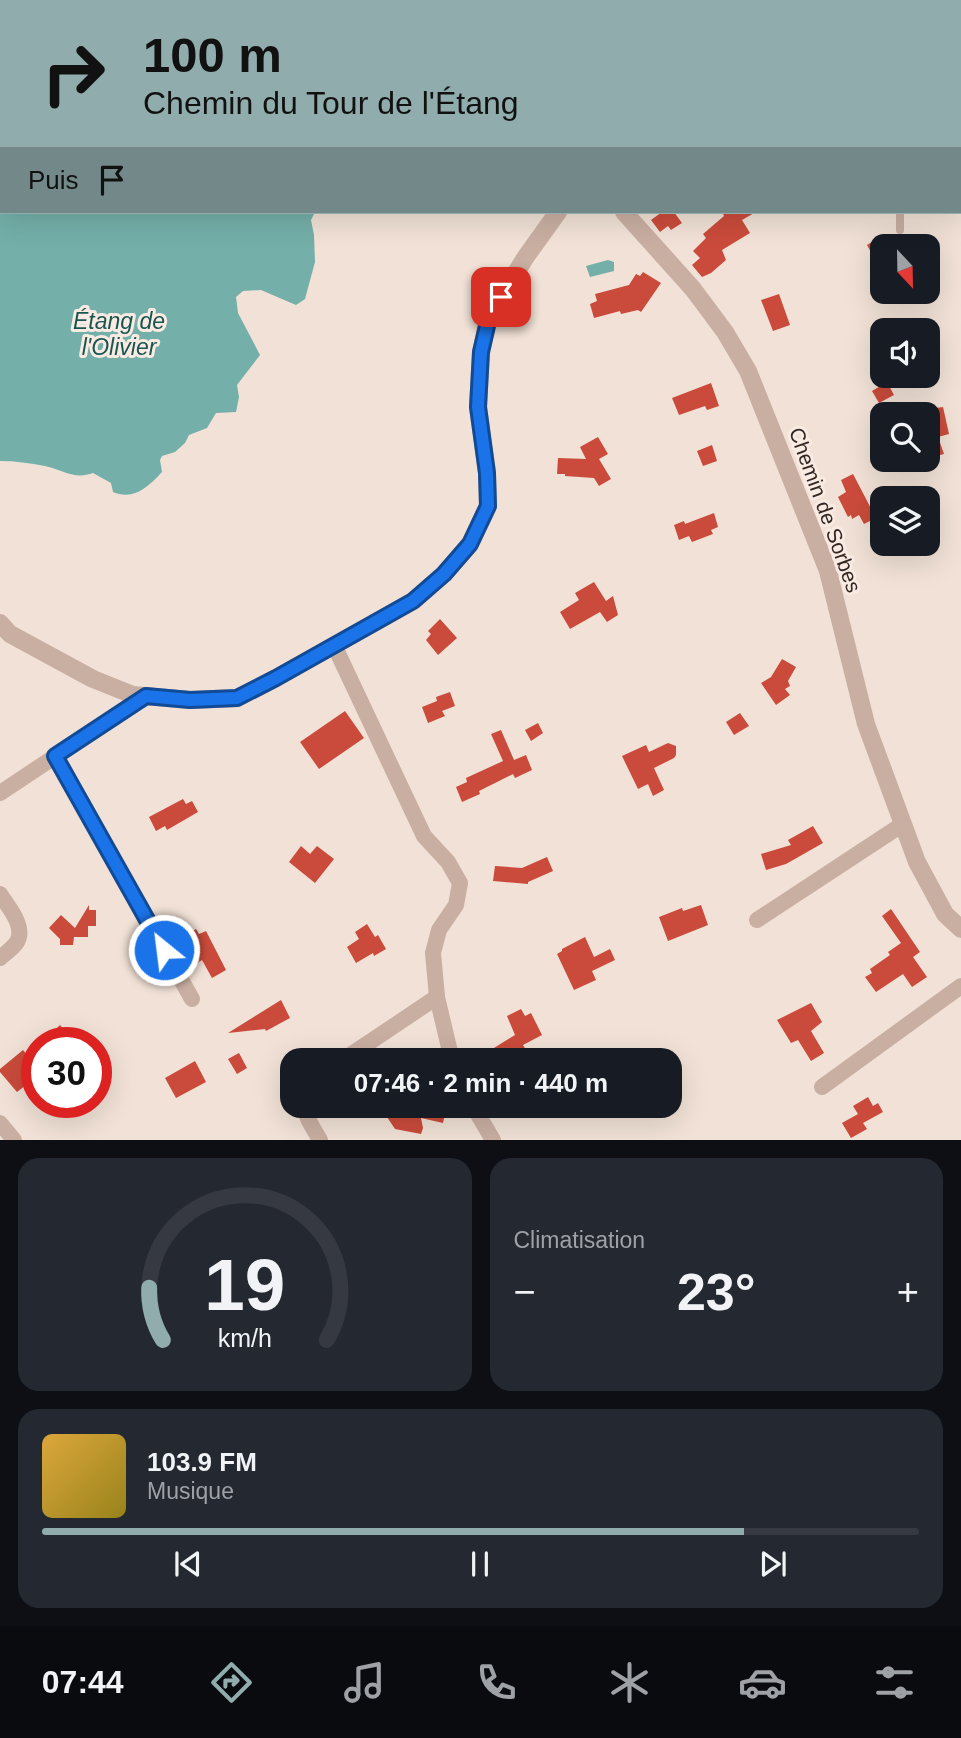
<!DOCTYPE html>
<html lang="fr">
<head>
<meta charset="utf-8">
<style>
  :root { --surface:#171b24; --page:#242831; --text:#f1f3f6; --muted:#9ea1a6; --line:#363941; --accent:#90acac }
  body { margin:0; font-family:Helvetica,sans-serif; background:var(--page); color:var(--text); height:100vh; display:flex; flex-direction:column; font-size:26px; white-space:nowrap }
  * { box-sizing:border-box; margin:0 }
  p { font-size:23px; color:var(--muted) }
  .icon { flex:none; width:38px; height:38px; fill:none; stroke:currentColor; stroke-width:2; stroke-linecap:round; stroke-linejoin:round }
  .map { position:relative; height:1140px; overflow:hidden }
  .sheet { display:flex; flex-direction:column; gap:18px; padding:18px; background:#0d0f14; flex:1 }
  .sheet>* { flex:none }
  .banner { position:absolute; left:0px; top:0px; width:962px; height:214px; box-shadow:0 7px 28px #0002; background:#90acac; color:#111; overflow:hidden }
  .needle { width:46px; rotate:158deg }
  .buttons { position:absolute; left:870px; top:234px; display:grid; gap:14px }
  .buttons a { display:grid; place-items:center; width:70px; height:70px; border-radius:14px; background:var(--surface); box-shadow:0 7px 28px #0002; font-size:35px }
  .speed { position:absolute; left:21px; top:1027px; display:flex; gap:14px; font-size:35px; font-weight:700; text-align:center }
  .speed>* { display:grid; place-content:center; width:91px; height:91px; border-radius:50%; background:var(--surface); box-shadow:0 7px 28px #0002; line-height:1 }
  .speed .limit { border:10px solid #d22; background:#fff; color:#111 }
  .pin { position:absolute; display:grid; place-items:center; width:60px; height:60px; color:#fff; margin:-30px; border-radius:14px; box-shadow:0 4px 10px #0006 }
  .me { position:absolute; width:77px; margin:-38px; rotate:331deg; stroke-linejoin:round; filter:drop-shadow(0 0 5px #0008) }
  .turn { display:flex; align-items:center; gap:24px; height:147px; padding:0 28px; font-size:32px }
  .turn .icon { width:91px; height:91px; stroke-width:2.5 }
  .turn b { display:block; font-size:49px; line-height:60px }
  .then { display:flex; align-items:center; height:66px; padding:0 28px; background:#0003; gap:14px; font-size:26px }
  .big { font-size:52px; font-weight:600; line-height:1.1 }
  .sheet .card { flex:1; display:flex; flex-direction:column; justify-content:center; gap:10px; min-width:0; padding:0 24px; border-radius:21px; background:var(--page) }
  .sheet .dial { align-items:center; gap:0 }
  .dial svg { height:182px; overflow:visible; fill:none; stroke:var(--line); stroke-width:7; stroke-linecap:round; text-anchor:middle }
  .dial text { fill:var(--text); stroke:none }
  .song { display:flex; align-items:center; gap:21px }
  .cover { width:84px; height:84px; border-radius:10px; background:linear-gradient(135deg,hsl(40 70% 55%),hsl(50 70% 35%)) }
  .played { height:7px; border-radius:4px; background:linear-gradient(90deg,var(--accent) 80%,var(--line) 80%) }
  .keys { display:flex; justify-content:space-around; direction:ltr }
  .heat { display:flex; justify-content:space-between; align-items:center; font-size:38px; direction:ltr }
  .sheet .tiles { flex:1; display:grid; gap:18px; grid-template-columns:1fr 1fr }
  .card:last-child { grid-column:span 2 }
  .trip { position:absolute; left:280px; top:1048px; width:402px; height:70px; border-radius:21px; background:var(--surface); box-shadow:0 7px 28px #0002; font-weight:600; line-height:70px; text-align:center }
  .dock { display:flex; height:112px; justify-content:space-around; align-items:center; background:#090b0e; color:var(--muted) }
  .dock .icon { width:49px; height:49px }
  .dock .on { color:var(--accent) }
  .dock b { font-size:32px; color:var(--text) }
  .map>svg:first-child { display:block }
  .water { fill:#74afa9 }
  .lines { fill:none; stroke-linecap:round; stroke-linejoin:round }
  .canal { stroke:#74afa9; stroke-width:16 }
  .building { fill:#ca4b3b }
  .service { stroke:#c9afa2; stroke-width:8 }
  .minor { stroke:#c9afa2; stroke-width:16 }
  .tertiary { stroke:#c9afa2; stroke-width:18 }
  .route-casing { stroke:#114b97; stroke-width:18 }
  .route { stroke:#1a73e8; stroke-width:12 }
  .labels { text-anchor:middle; stroke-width:6; stroke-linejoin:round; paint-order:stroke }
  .street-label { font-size:21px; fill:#332725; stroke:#f9ebe2 }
  .water-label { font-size:23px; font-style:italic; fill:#195652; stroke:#f9ebe2 }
</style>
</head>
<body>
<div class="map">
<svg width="961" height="1140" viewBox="0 0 961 1140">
  <rect width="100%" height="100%" fill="#f1e1d6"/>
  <!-- water -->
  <g class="water">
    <path d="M0 0H458L457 2H2V212H315L311 220 314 235 315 262 305 299 296 305 261 290 243 291 236 297 238 313 260 355 237 385 239 397 236 412 216 413 207 428 189 435 185 443 175 452 162 456 160 460 162 472C149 486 134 501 113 492L111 483 93 473C74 480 63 470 45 466 30 463 15 461 0 461Z"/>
    <path d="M608 260 614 262V271L590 277 586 266Z"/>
  </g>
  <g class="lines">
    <!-- canal -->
    <path class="canal" d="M949 0 950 2"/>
  </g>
  <!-- building -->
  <g class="building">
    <path d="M662 212H674L682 223 671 230 668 226 660 232 651 220Z"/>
    <path d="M722 212H756L742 220 750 233 722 250 726 260 711 273 702 277 692 265 700 258 693 251 706 238 703 234 724 216Z"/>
    <path d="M882 236V272L867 245Z"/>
    <path d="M643 272 661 283 641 312 638 310 621 314 620 311 594 318 590 304 597 301 595 294 629 285 636 274 640 276Z"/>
    <path d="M779 294 790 325 773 331 761 300Z"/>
    <path d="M887 382 894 395 879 403 872 391Z"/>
    <path d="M711 383 719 406 707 410 705 406 679 415 672 398Z"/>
    <path d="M943 407 949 434 938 437 944 454 928 458V409Z"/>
    <path d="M598 437 608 454 599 459 611 479 599 486 594 478 565 476V474H557L558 458 586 459 580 447Z"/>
    <path d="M712 445 717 461 703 466 697 451Z"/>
    <path d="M853 474 876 518 864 524 859 515 852 519 851 515 848 517 838 497 846 492 841 480Z"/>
    <path d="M714 513 718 527 711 530 713 534 692 542 689 536 679 540 674 525 684 521 685 524Z"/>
    <path d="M594 582 606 601 613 596 618 615 607 622 600 612 570 629 560 612 579 600 575 593Z"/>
    <path d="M440 619 457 638 438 655 426 640 431 634 428 631Z"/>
    <path d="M782 659 796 667 788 681 790 686 785 689 790 695 776 705 761 683 771 677Z"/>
    <path d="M450 692 455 706 442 711 445 716 428 723 422 707 437 701 436 697Z"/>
    <path d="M345 711 364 738 319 769 300 742Z"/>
    <path d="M740 713 749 726 734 735 726 722Z"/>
    <path d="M538 723 543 733 531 741 525 730Z"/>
    <path d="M501 730 514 760 526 755 532 770 515 778 513 774 479 791 480 794 462 802 456 787 467 782 466 778 503 761 491 734Z"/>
    <path d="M668 743 676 746V755L674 758 654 768 664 790 653 796 648 784 638 789 622 756 646 745 649 752Z"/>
    <path d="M183 799 186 804 192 801 198 812 167 830 165 826 156 831 149 817Z"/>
    <path d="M813 826 823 843 786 864 766 870 761 854 791 845 788 840Z"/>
    <path d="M301 846 310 854 317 846 334 859 315 883 289 862Z"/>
    <path d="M547 857 553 871 528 882V884L493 881 495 866 522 868Z"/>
    <path d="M89 905V910H96V926H88V937H74L73 945H60V939L49 928 61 915 75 928Z"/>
    <path d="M701 905 708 925 668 941 659 917 682 908 683 911Z"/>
    <path d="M891 909 920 952 913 957 927 977 912 987 903 974 876 992 865 977 872 973 870 969 890 955 888 952 901 943 882 916Z"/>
    <path d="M367 924 375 937 378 935 386 949 374 956 373 953 356 963 347 947 359 939 355 932Z"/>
    <path d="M196 929 199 934 206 931 226 970 212 978 202 960 188 969 176 947 183 943 181 938Z"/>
    <path d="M585 937 594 957 610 949 615 960 592 971 596 980 574 990 557 954 562 951V949Z"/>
    <path d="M281 1000 290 1018 266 1031 265 1029 228 1033Z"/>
    <path d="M811 1003 822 1022 811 1031 824 1053 811 1061 798 1040 791 1043 777 1020Z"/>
    <path d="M521 1009 525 1016 531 1013 542 1035 523 1045 529 1055 519 1060H495L489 1051 515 1035 507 1016Z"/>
    <path d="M60 1025 76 1043H55L49 1036Z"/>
    <path d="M23 1050 37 1066V1090L30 1082 17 1092 0 1072V1069Z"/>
    <path d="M239 1053 247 1068 237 1074 228 1059Z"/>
    <path d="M195 1061 206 1082 176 1098 165 1078Z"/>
    <path d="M868 1097 873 1106 878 1103 883 1112 863 1123 867 1129 851 1138 842 1123 858 1114 853 1106Z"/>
    <path d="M404 1106H447L443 1123 421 1118 423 1128 421 1134 395 1129 387 1117Z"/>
  </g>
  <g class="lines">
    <!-- service -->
    <g class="service">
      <path d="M884 0 885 2"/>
      <path d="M900 212V230"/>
    </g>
    <!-- minor -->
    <g class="minor">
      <path d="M334 645 424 836 448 862 460 883 456 905 439 930 433 953 437 997 452 1060"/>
      <path d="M55 756 192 999"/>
      <path d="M0 793 146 696"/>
      <path d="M0 894C8 907 26 926 17 942 13 948 6 953 0 958"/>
      <path d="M757 920 903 824"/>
      <path d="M343 1060 437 997"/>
      <path d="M822 1087 961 986"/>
      <path d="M305 1106C305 1118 314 1129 320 1140"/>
      <path d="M473 1106 493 1140"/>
      <path d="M0 1123 14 1140"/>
    </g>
    <!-- tertiary -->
    <g class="tertiary">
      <path d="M623 2V0"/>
      <path d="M624 212 693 289 725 332 748 371 828 571 866 724 917 862 945 914 961 929"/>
      <path d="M0 623 10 634 93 679 133 695 190 700 237 698 276 678 413 601 444 574 470 544 488 506 487 473 478 407 481 352 489 317 525 258 558 212"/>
    </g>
  </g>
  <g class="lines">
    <defs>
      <path id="route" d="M164 950 55 756 146 696 190 700 237 698 276 678 413 601 444 574 470 544 488 506 487 473 478 407 481 352 489 317 501 297"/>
    </defs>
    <!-- route casing -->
    <use href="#route" class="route-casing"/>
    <!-- route -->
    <use href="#route" class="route"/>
  </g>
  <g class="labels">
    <!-- street labels -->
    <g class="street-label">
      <text transform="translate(825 510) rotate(70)" y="7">Chemin de Sorbes</text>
    </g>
    <!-- water labels -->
    <g class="water-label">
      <text x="119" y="329">Étang de<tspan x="119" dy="26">l'Olivier</tspan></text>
    </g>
  </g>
</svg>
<div class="buttons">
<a><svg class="needle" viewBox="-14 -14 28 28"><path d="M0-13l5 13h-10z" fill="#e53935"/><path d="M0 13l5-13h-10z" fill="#9ea1a6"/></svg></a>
<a><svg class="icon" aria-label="sound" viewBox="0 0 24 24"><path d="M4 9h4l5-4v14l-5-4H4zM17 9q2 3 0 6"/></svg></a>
<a><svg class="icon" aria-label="search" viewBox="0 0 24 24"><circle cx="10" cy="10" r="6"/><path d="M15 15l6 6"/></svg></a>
<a><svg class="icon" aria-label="layers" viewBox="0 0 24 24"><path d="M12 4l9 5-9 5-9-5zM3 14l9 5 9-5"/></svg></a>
</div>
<div class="speed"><div class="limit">30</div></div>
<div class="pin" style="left:501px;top:297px;background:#d93025"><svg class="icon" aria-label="arrive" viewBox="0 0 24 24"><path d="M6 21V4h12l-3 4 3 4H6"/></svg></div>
<svg class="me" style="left:164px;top:950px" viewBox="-20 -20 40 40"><circle r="17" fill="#1a73e8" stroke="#fff" stroke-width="3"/><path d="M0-11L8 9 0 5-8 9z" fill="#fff"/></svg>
<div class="trip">07:46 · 2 min · 440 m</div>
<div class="banner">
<div class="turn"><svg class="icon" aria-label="right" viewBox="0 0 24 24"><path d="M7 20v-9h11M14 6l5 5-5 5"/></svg><div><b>100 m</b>Chemin du Tour de l'Étang</div></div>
<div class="then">Puis<svg class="icon" aria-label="arrive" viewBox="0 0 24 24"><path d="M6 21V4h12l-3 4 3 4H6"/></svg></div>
</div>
</div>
<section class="sheet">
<div class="tiles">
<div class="card dial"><svg viewBox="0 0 100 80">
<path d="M14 69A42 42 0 1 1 86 69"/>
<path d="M14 69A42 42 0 0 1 8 46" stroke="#90acac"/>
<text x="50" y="56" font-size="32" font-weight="700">19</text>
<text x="50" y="72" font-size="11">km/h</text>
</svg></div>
<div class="card"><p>Climatisation</p>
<div class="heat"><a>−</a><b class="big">23°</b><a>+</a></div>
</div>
<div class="card">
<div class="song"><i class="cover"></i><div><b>103.9 FM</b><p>Musique</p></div></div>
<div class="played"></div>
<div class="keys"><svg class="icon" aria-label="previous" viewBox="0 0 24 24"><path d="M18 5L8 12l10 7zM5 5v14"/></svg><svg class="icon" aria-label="pause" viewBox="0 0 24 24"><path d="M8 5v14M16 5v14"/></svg><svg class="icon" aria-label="next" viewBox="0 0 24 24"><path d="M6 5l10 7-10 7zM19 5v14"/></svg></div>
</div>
</div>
</section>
<nav class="dock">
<b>07:44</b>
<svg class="icon on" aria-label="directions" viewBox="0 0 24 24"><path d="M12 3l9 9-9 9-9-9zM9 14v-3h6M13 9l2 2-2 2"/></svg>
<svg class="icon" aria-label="music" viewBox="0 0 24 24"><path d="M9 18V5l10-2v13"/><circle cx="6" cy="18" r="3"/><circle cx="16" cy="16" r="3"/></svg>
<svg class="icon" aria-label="phone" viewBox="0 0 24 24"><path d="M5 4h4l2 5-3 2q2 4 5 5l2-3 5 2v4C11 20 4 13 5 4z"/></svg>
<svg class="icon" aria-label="climate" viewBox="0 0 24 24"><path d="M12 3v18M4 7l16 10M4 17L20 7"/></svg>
<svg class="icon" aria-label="car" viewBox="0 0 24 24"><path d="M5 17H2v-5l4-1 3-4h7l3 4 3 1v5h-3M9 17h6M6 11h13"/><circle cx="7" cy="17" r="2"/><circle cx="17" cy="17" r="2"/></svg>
<svg class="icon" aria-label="filters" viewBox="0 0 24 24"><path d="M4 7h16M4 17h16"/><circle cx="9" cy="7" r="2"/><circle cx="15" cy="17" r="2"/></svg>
</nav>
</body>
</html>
